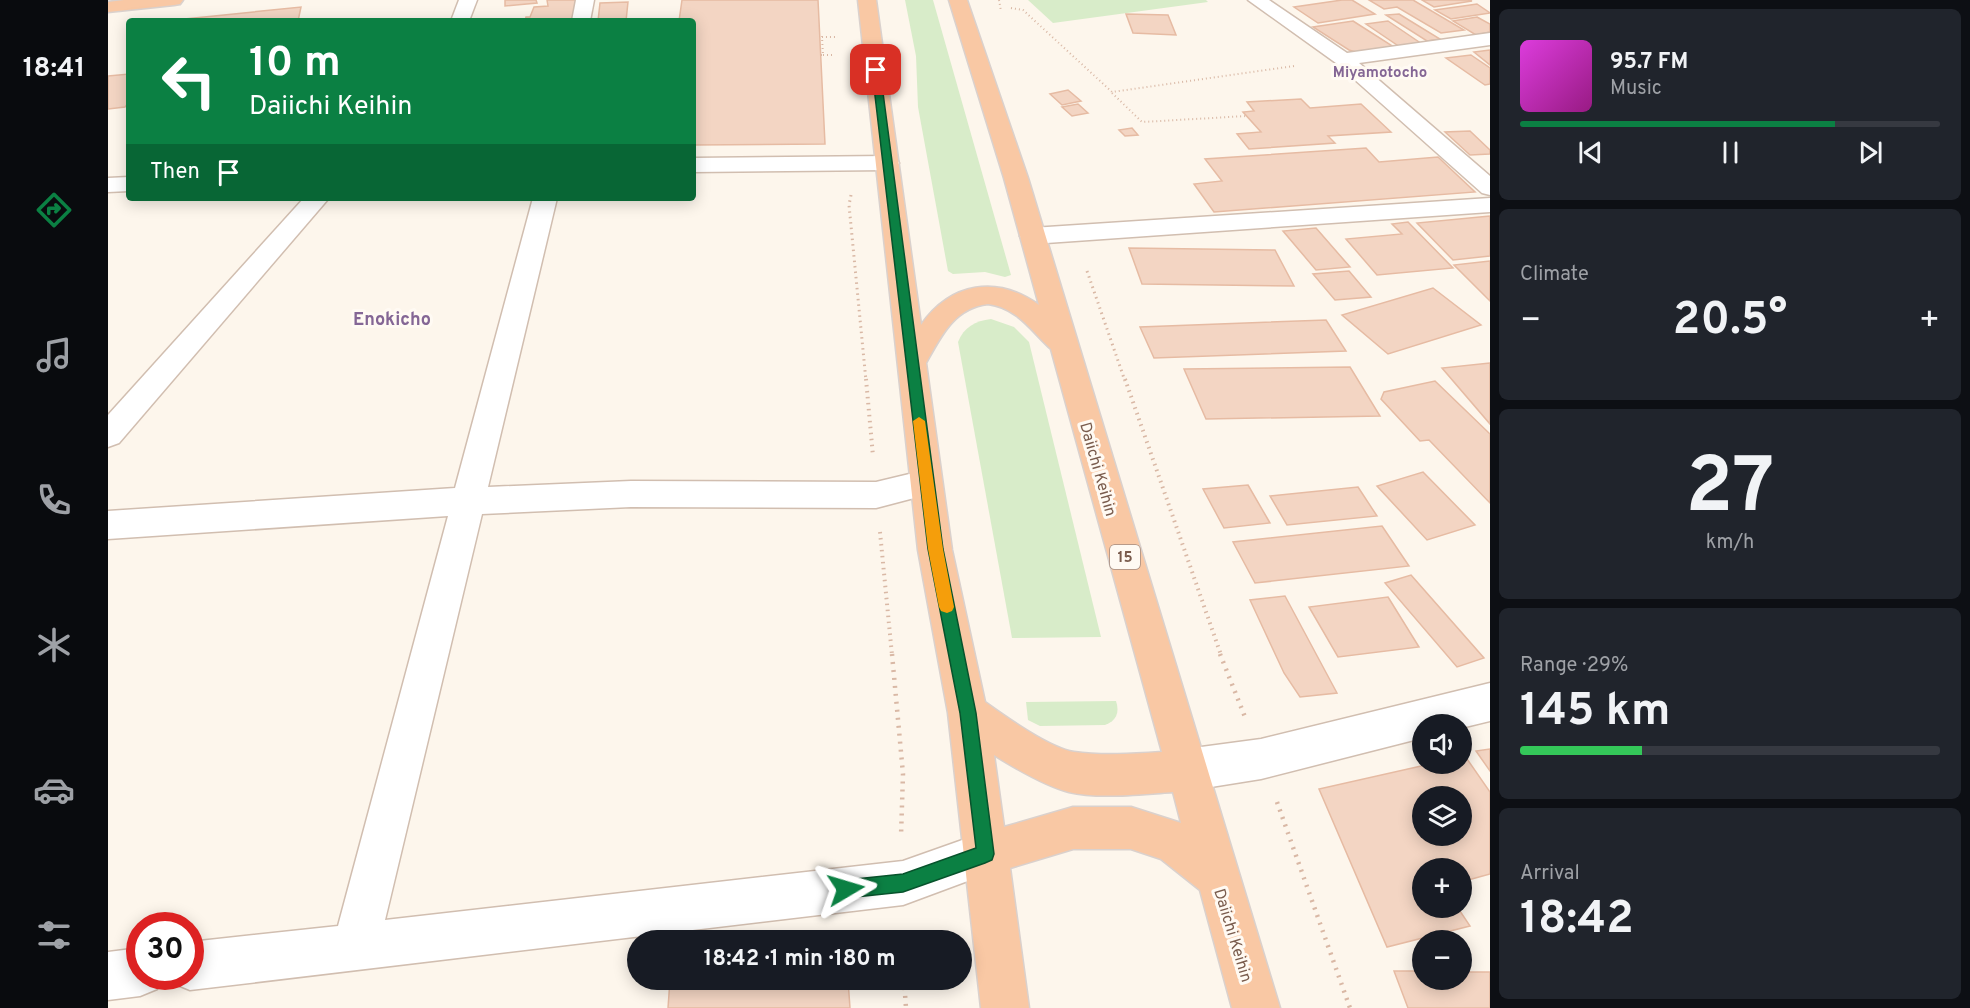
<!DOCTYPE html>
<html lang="en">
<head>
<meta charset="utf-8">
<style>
  :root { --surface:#171b24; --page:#20242c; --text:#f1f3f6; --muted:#9ea1a6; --line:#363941; --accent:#0b8043 }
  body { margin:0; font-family:Overpass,sans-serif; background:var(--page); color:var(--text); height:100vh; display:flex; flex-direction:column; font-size:22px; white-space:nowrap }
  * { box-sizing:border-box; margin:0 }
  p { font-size:20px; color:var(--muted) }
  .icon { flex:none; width:33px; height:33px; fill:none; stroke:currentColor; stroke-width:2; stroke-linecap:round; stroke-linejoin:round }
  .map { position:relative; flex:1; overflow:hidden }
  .details { display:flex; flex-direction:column; gap:9px; padding:9px; background:#0d0f14; width:480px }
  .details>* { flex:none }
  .banner { position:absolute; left:18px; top:18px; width:570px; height:183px; border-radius:6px; box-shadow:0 3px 15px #0003; background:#0b8043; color:#fff; overflow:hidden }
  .fabs { position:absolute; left:1304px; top:714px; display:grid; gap:12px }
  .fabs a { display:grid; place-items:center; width:60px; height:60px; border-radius:50%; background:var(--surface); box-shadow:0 3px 15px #0003; font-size:30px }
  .speed { position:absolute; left:18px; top:912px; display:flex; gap:12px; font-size:30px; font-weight:700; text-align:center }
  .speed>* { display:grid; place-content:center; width:78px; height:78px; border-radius:50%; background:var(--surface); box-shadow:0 3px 15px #0003; line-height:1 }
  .speed .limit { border:9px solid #d22; background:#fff; color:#111 }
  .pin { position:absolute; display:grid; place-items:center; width:51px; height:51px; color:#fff; margin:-26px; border-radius:12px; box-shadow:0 3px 9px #0006 }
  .me { position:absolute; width:66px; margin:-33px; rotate:83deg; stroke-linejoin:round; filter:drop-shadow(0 0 4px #0008) }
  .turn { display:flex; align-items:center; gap:21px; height:126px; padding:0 24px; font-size:27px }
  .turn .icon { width:78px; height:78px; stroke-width:2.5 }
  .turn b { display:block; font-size:42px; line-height:51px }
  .then { display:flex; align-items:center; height:57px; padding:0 24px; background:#0003; gap:12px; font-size:22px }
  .big { font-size:45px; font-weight:700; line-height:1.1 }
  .details .widget { flex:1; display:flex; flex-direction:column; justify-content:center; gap:9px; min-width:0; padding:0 21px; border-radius:9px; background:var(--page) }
  .details .dial { align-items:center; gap:0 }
  .dial b { font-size:78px; line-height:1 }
  .song { display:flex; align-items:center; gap:18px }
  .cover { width:72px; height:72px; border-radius:9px; background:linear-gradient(135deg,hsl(300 70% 55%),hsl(310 70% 35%)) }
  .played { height:6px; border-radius:3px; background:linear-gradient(90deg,var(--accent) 75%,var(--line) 75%) }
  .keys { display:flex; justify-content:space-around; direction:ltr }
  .heat { display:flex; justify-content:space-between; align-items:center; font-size:33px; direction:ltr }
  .charge { height:9px; border-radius:4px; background:linear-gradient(90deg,#34c759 29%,var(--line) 0) }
  .trip { position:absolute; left:519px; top:930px; width:345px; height:60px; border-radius:30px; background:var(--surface); box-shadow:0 3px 15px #0003; font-weight:700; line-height:60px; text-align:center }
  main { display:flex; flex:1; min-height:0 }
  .dock { display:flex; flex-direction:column; width:108px; justify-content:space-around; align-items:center; background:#090b0e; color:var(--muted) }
  .dock .icon { width:42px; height:42px }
  .dock .current { color:var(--accent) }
  .dock b { font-size:27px; color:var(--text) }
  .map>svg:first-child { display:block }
  .green { fill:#d8ecc9 }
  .building { fill:#f3d5c3; stroke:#e6bba3; stroke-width:1.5; fill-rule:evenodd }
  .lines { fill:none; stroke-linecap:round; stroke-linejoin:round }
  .minor-casing { stroke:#d1beb0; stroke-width:3 }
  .trunk-casing { stroke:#dad1cd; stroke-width:3 }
  .path-far3 { stroke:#d9b8a5; stroke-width:2; stroke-dasharray:1 3; stroke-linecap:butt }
  .path-far2 { stroke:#d9b8a5; stroke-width:3; stroke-dasharray:1.5 4; stroke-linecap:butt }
  .path-far1 { stroke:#d9b8a5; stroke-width:4; stroke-dasharray:1.5 4.5; stroke-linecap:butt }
  .path { stroke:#d9b8a5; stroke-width:4.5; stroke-dasharray:2 6; stroke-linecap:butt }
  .minor { fill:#fff; fill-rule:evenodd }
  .trunk { fill:#f9c8a4; fill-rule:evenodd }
  .route { fill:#0b8043; stroke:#07532c; stroke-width:1.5 }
  .slow { fill:#f59e0b }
  .labels { text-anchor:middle; stroke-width:6; stroke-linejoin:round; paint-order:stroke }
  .far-neighbourhood-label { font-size:15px; font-weight:bold; fill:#846695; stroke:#fffaf3 }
  .shield { fill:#fffaf3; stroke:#a28b7f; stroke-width:1.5 }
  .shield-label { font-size:15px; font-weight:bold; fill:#7a5c4d }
  .street-label { font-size:16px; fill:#7a5c4d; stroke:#fffaf3 }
  .neighbourhood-label { font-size:18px; font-weight:bold; fill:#846695; stroke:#fffaf3 }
</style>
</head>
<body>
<main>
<nav class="dock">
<b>18:41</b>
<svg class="icon current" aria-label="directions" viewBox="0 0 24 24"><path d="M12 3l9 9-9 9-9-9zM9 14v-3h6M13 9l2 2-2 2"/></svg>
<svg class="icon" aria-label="music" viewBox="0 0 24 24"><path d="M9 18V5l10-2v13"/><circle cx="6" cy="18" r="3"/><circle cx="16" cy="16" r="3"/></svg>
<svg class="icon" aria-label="phone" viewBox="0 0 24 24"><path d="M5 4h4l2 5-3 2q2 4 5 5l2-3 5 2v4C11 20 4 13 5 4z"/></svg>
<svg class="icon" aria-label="climate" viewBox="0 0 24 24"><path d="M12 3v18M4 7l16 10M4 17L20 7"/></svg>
<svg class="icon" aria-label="car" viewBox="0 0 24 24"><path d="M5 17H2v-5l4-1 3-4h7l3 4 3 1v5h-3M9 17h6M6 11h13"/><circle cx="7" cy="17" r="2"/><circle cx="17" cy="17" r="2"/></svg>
<svg class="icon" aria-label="filters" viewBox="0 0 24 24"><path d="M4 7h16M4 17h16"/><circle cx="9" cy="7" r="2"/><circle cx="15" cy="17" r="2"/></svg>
</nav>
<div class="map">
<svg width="1382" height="1008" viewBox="0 0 1382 1008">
  <rect width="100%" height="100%" fill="#fdf6ec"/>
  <!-- green -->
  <g class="green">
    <path d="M797 0H825L903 275 897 277 877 272 845 274 840 271 810 107 808 56Z"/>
    <path d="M920 0H1098L1100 2 945 23Z"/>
    <path d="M883 319 906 327 921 342 993 637 904 638 850 342C856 327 867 321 883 319Z"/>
    <path d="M1008 701C1012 713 1008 721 997 725L932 726 920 720 918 702Z"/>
  </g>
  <!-- building -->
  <g class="building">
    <path d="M397 0H428L429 3 397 6Z"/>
    <path d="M439 0H472L467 21H417L418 17H422L426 7 440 6Z"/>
    <path d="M574 0H710L717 144 585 145V21H571Z"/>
    <path d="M1234 0H1244L1267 14 1210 23 1186 7Z"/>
    <path d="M1261 0H1305L1356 30 1333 33 1289 7 1276 9Z"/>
    <path d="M1314 0H1361L1364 1 1326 7Z"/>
    <path d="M520 2 518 21H490L492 3Z"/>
    <path d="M1369 4 1382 13 1343 19 1327 10Z"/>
    <path d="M193 7 190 21H77V19Z"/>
    <path d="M1018 14 1060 15 1068 35 1025 33Z"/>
    <path d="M1291 14 1332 39 1319 41 1278 15Z"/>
    <path d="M1369 17 1382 24V32L1368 35 1345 21Z"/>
    <path d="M1245 21 1286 47 1251 53 1241 50 1205 27Z"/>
    <path d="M1280 21 1314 44 1292 47 1258 24Z"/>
    <path d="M1382 50V65L1366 52Z"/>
    <path d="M1363 55 1382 68V84L1377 85 1338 58Z"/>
    <path d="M21 74V102L17 107 0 109V76Z"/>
    <path d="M960 90 973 101 954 105 942 94Z"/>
    <path d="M1193 99 1202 108 1253 104 1283 132 1220 136 1227 143 1141 149 1129 134 1153 132 1135 112 1146 111 1139 102Z"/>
    <path d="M970 104 980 113 964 116 954 107Z"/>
    <path d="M1024 128 1030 135 1017 136 1011 130Z"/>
    <path d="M1362 131 1382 150V154L1362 155 1337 132Z"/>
    <path d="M1258 148 1271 162 1330 157 1367 192 1106 212 1086 184 1114 181 1097 159Z"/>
    <path d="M1382 216V256L1345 260 1309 223Z"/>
    <path d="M1300 222 1345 268 1269 275 1238 239 1294 234 1284 224Z"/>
    <path d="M1208 228 1242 267 1208 270 1175 231Z"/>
    <path d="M1021 248 1167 250 1186 286 1034 284Z"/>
    <path d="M1382 261V301L1346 265Z"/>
    <path d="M1241 271 1263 297 1227 300 1205 274Z"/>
    <path d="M1325 288 1373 325 1280 354 1234 315Z"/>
    <path d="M1218 320 1238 351 1046 358 1032 327Z"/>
    <path d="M1382 363V424L1334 368Z"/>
    <path d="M1242 367 1272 416 1098 419 1076 369Z"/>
    <path d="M1327 381 1382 434V503L1321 440 1312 441 1273 399 1276 392Z"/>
    <path d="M1315 472 1367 525 1319 540 1269 486Z"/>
    <path d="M1140 485 1162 523 1116 528 1095 489Z"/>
    <path d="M1250 487 1269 516 1179 525 1162 496Z"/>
    <path d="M1274 526 1301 566 1147 583 1125 542Z"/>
    <path d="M1303 575 1376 658 1349 667 1277 583Z"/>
    <path d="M1177 596 1229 693 1192 697 1176 673 1142 600Z"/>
    <path d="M1280 597 1311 647 1230 657 1201 607Z"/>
    <path d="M1382 749V771L1368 751Z"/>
    <path d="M1353 756H1357L1382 792V874L1353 882V868H1314V908H1350L1362 926 1279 947 1211 789 1322 764H1353ZM1314 796H1353V836H1314Z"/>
    <path d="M1286 971H1314V980H1353V972H1382V1008H1300Z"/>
    <path d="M562 980H740L742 1008H560Z"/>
  </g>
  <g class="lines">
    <defs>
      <g id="minor">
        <path d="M351 0H369L361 21H343Z"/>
        <path d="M468 0H486L482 21H464Z"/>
        <path d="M1140 0H1161L1239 53 1382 33V45L1251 63 1382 176V195L1374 193 1228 63Z"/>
        <path d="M780 156 788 158 791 163 788 168 780 170 585 172V158Z"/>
        <path d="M21 177V191L0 192V178Z"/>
        <path d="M196 198H221L11 443 0 447V415Z"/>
        <path d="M425 198H449L380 487 523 481 768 482 818 470 829 474 834 483 829 492 768 508 523 507 374 514 277 920 795 861 877 832 892 839 899 854 892 869 795 905 82 990 65 983 63 976H82V942L230 926 340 516 0 539V511L347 488Z"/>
        <path d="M1382 198V212L924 244 915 241 912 236 915 231 924 228Z"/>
        <path d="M1382 683V721L1353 728V724H1314V738L1153 779 1078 791 1063 785 1057 770 1063 755 1078 749 1153 739Z"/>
        <path d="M32 948V976H54L49 989 32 996 0 1000V952Z"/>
      </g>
      <g id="trunk">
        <path d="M16 0H75L72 4 66 5 0 12V2Z"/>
        <path d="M750 0H768L813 325C843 282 889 275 931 305L896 178 841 0H859L920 178 1172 1008H1124L1092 890 1053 859 1023 849H965L902 868 921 1008H873L840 713 810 550ZM880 304C910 308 923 331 943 349L1054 752C1025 754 994 756 966 752 941 748 898 717 877 702L844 550 818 363C833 336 846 308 880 304ZM886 755C907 768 937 786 961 792 989 799 1036 794 1065 792L1073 823 1023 807H965L896 827Z"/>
      </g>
    </defs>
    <!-- minor casing -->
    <use href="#minor" class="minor-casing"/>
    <!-- trunk casing -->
    <use href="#trunk" class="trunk-casing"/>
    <!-- path-far3 -->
    <g class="path-far3">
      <path d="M891 0 893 11"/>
      <path d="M903 8 915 10 1004 92 1186 66"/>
      <path d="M713 55H715L714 37H730"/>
      <path d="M715 55H724"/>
      <path d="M1004 93 1034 122 1139 116"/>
    </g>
    <!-- path-far2 -->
    <g class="path-far2">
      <path d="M743 195 741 205 758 381"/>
      <path d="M979 271 1017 381"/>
    </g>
    <!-- path-far1 -->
    <g class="path-far1">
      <path d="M758 379 765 456"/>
      <path d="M1017 379 1113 655"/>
      <path d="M772 532 784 655"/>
    </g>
    <!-- path -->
    <g class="path">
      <path d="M784 654 795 774 793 836"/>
      <path d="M1112 654 1137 717"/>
      <path d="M1169 802 1242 1008"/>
      <path d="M793 930V940"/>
      <path d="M796 980 798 1008"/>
    </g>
    <!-- minor -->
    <use href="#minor" class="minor"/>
    <!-- trunk -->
    <use href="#trunk" class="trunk"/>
  </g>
  <!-- route -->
  <path class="route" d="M768 68 772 70 835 549 868 713 886 854 884 860 877 863 795 892 738 898 732 896 729 889 732 883 738 880 795 874 868 848 852 713 820 549 764 70Z"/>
  <!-- slow -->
  <path class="slow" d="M811 417 817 421 835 549 846 607 844 611 839 613 833 611 831 607 820 549 805 421Z"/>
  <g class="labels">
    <!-- far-neighbourhood labels -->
    <g class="far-neighbourhood-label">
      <text x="1272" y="77">Miyamotocho</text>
    </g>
    <!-- shield labels -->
    <rect class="shield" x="1002" y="545" width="30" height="24" rx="4.5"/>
    <g class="shield-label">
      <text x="1017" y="562">15</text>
    </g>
    <!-- street labels -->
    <g class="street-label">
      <text transform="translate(991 469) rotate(74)" y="6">Daiichi Keihin</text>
      <text transform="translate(1126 935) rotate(73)" y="6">Daiichi Keihin</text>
    </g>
    <!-- neighbourhood labels -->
    <g class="neighbourhood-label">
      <text x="284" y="325">Enokicho</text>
    </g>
  </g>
</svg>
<div class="fabs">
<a><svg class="icon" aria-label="sound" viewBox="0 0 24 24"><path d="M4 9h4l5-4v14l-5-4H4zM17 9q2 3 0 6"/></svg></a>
<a><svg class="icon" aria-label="layers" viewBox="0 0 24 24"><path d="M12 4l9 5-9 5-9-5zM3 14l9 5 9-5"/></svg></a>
<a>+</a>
<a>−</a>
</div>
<div class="speed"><div class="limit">30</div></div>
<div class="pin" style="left:768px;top:70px;background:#d93025"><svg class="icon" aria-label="arrive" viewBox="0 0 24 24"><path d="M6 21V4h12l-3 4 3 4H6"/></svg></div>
<svg class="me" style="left:738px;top:889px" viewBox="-20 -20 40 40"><path d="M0-17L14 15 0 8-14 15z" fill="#0b8043" stroke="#fff" stroke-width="4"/></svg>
<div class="trip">18:42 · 1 min · 180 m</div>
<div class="banner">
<div class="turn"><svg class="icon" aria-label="left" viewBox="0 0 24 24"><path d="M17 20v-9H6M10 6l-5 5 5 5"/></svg><div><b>10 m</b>Daiichi Keihin</div></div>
<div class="then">Then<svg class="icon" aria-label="arrive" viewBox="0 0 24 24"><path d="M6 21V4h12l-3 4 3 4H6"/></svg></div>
</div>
</div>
<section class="details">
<div class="widget">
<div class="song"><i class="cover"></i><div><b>95.7 FM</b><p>Music</p></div></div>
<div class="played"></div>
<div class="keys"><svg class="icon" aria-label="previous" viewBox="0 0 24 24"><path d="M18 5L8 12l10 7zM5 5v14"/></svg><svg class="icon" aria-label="pause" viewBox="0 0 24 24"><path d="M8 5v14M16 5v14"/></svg><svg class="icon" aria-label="next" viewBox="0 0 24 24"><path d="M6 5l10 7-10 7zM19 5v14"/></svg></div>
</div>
<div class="widget"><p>Climate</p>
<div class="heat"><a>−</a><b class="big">20.5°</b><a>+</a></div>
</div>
<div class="widget dial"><b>27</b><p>km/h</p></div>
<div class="widget"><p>Range · 29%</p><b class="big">145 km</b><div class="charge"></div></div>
<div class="widget"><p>Arrival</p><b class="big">18:42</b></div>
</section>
</main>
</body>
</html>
